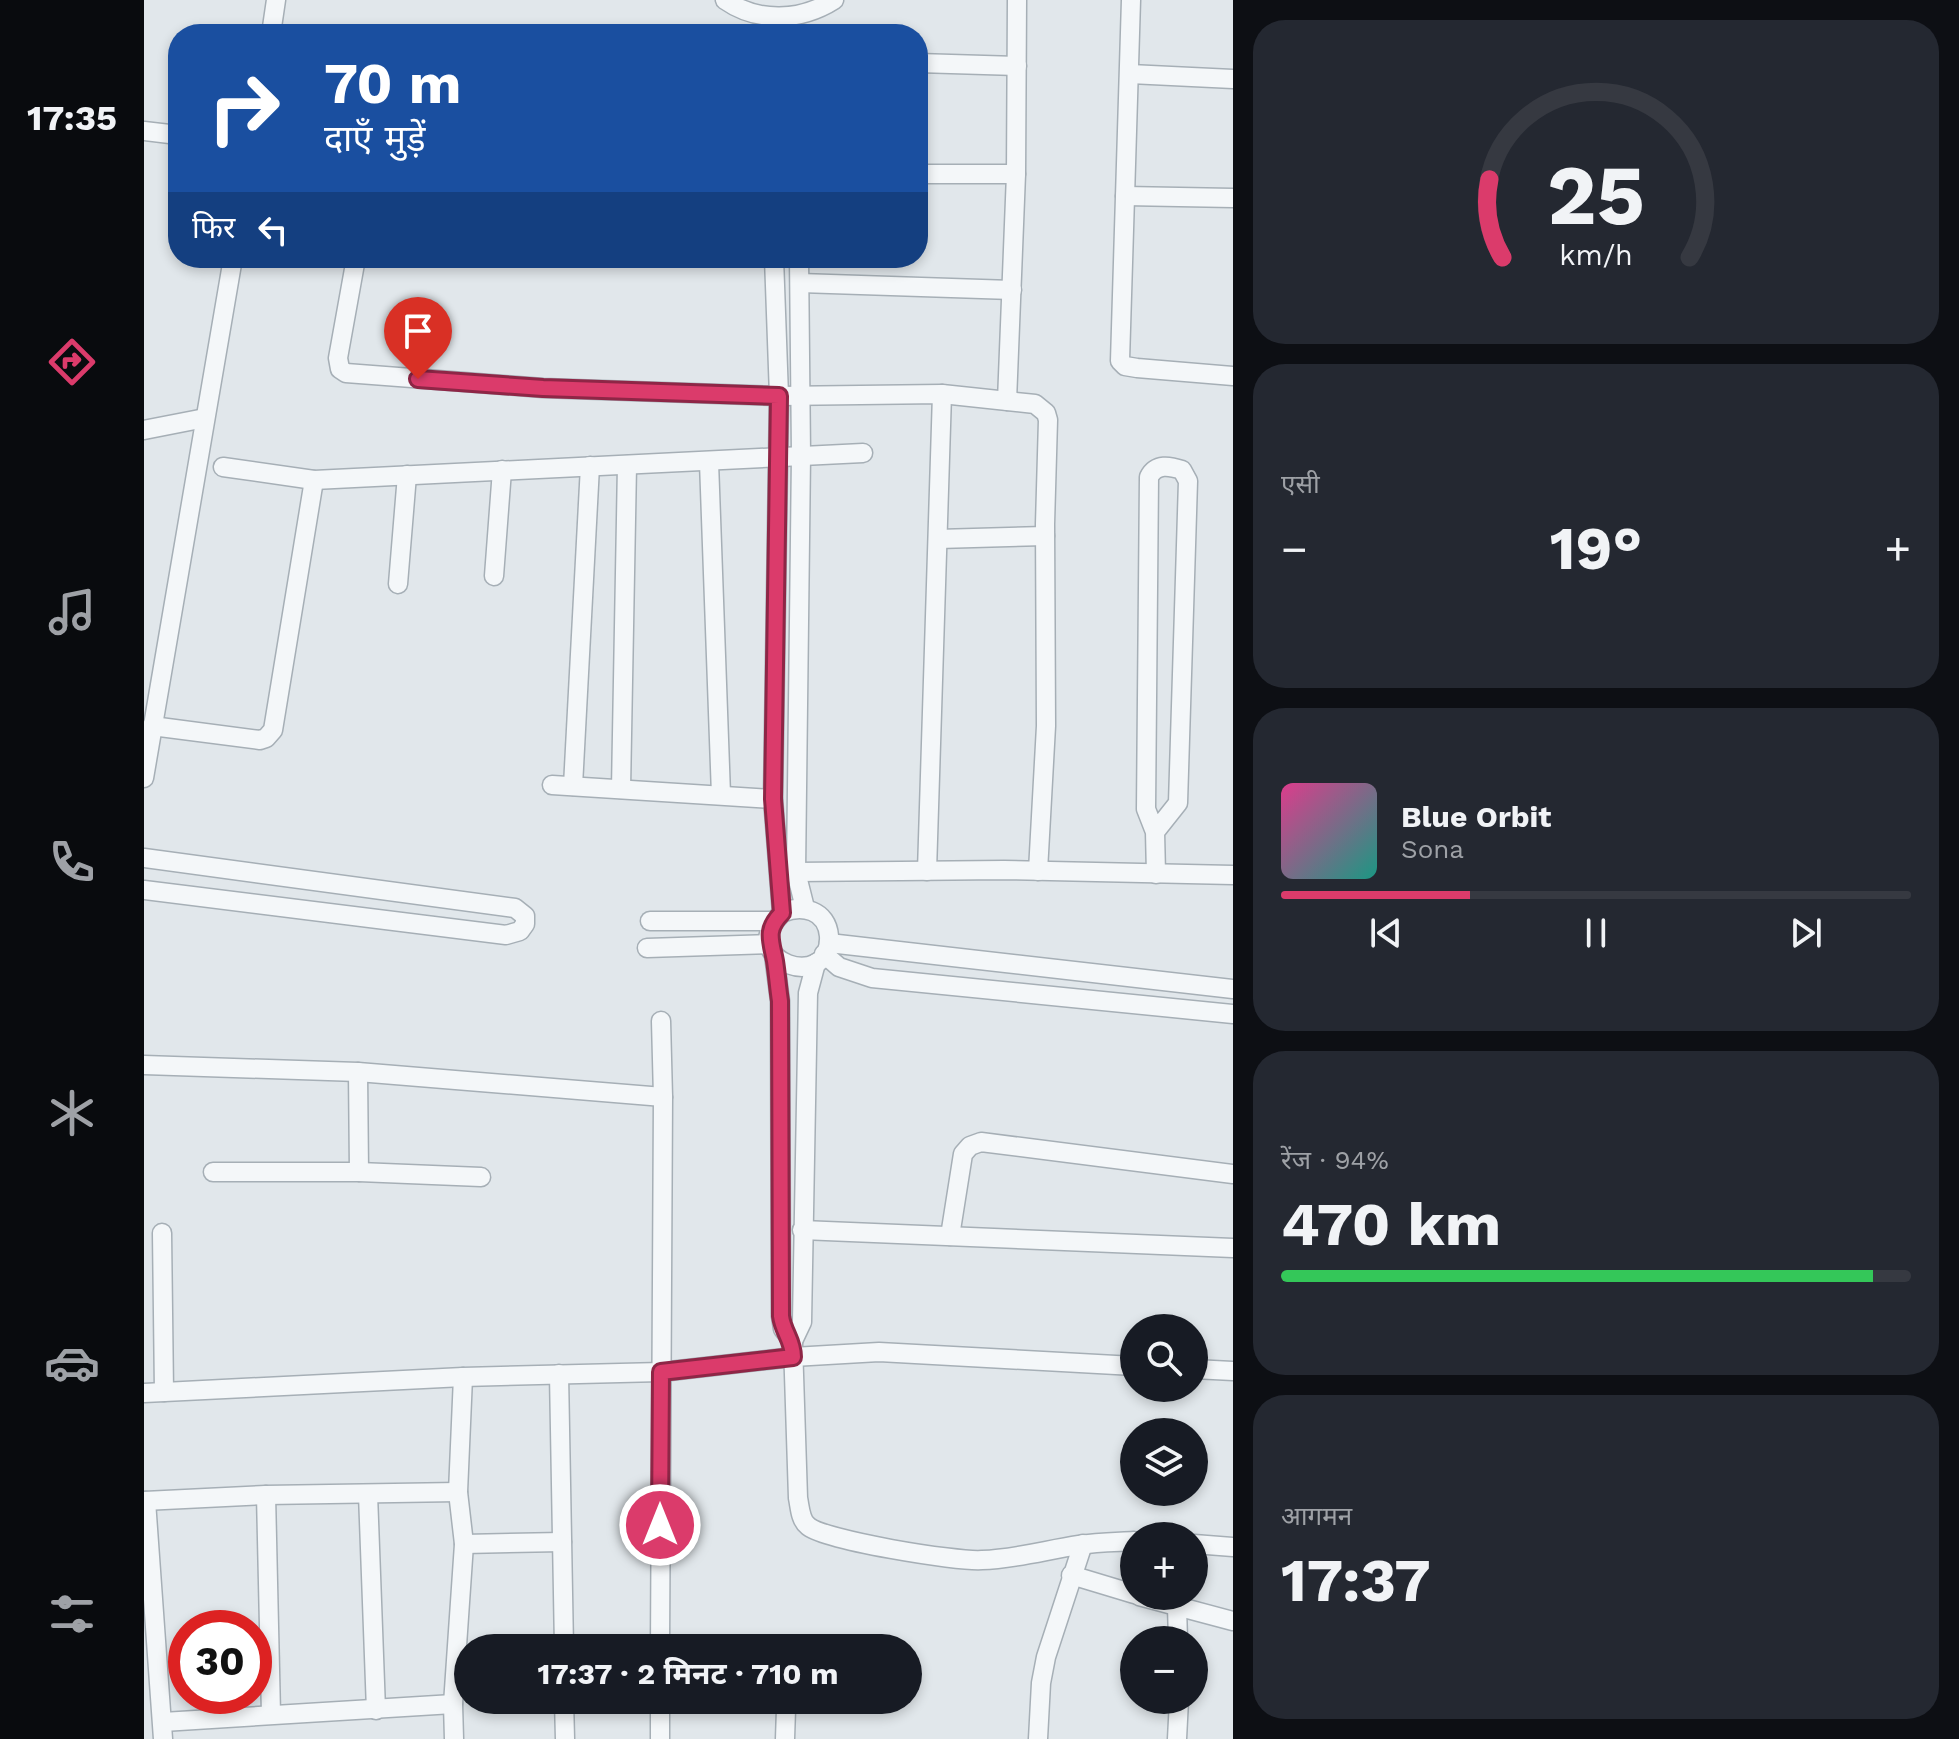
<!DOCTYPE html>
<html lang="hi">
<head>
<meta charset="utf-8">
<style>
  :root { --surface:#171b24; --page:#242831; --text:#f1f3f6; --muted:#9ea1a6; --line:#363941; --accent:#db3b6b }
  body { margin:0; font-family:"Work Sans","Noto Sans Devanagari",sans-serif; background:var(--page); color:var(--text); height:100vh; display:flex; flex-direction:column; font-size:30px; white-space:nowrap }
  * { box-sizing:border-box; margin:0 }
  p { font-size:26px; color:var(--muted) }
  .icon { flex:none; width:44px; height:44px; fill:none; stroke:currentColor; stroke-width:2; stroke-linecap:round; stroke-linejoin:round }
  .map { position:relative; flex:1; overflow:hidden }
  .panel { display:flex; flex-direction:column; gap:20px; padding:20px; background:#0d0f14; width:726px }
  .panel>* { flex:none }
  .top-card { position:absolute; left:24px; top:24px; width:760px; height:244px; border-radius:32px; box-shadow:0 4px 12px #0003; background:#1a4fa0; color:#fff; overflow:hidden }
  .buttons { position:absolute; left:976px; top:1314px; display:grid; gap:16px }
  .buttons a { display:grid; place-items:center; width:88px; height:88px; border-radius:50%; background:var(--surface); box-shadow:0 4px 12px #0003; font-size:40px }
  .speed { position:absolute; left:24px; top:1610px; display:flex; gap:16px; font-size:40px; font-weight:700; text-align:center }
  .speed>* { display:grid; place-content:center; width:104px; height:104px; border-radius:50%; background:var(--surface); box-shadow:0 4px 12px #0003; line-height:1 }
  .speed .limit { border:12px solid #d22; background:#fff; color:#111 }
  .pin { position:absolute; display:grid; place-items:center; width:68px; height:68px; color:#fff; margin:-82px -34px; border-radius:50% 50% 50% 0; rotate:-45deg; box-shadow:0 0 8px #0007 }
  .pin .icon { rotate:45deg }
  .me { position:absolute; width:88px; margin:-44px; rotate:0deg; stroke-linejoin:round; filter:drop-shadow(0 0 6px #0008) }
  .turn { display:flex; align-items:center; gap:28px; height:168px; padding:0 24px; font-size:36px }
  .turn .icon { width:104px; height:104px; stroke-width:2.5 }
  .turn b { display:block; font-size:56px; line-height:68px }
  .then { display:flex; align-items:center; height:76px; padding:0 24px; background:#0003; gap:16px; font-size:30px }
  .big { font-size:60px; font-weight:700; line-height:1.1 }
  .panel .widget { flex:1; display:flex; flex-direction:column; justify-content:center; gap:12px; min-width:0; padding:0 28px; border-radius:32px; background:var(--page) }
  .panel .dial { align-items:center; gap:0 }
  .dial svg { height:208px; overflow:visible; fill:none; stroke:var(--line); stroke-width:7; stroke-linecap:round; text-anchor:middle }
  .dial text { fill:var(--text); stroke:none }
  .song { display:flex; align-items:center; gap:24px }
  .cover { width:96px; height:96px; border-radius:12px; background:linear-gradient(135deg,hsl(330 70% 55%),hsl(170 70% 35%)) }
  .played { height:8px; border-radius:4px; background:linear-gradient(90deg,var(--accent) 30%,var(--line) 30%) }
  .keys { display:flex; justify-content:space-around; direction:ltr }
  .heat { display:flex; justify-content:space-between; align-items:center; font-size:44px; direction:ltr }
  .charge { height:12px; border-radius:6px; background:linear-gradient(90deg,#34c759 94%,var(--line) 0) }
  .trip { position:absolute; left:310px; top:1634px; width:468px; height:80px; border-radius:40px; background:var(--surface); box-shadow:0 4px 12px #0003; font-weight:700; line-height:80px; text-align:center }
  main { display:flex; flex:1; min-height:0 }
  .tabs { display:flex; flex-direction:column; width:144px; justify-content:space-around; align-items:center; background:#090b0e; color:var(--muted) }
  .tabs .icon { width:56px; height:56px }
  .tabs .selected { color:var(--accent) }
  .tabs b { font-size:36px; color:var(--text) }
  .map>svg:first-child { display:block }
  .lines { fill:none; stroke-linecap:round; stroke-linejoin:round }
  .minor-casing { stroke:#a6afb6; stroke-width:21 }
  .minor { stroke:#f4f7f9; stroke-width:18 }
  .route-casing { stroke:#8e2646; stroke-width:20 }
  .route { stroke:#db3b6b; stroke-width:14 }
</style>
</head>
<body>
<main>
<nav class="tabs">
<b>17:35</b>
<svg class="icon selected" aria-label="directions" viewBox="0 0 24 24"><path d="M12 3l9 9-9 9-9-9zM9 14v-3h6M13 9l2 2-2 2"/></svg>
<svg class="icon" aria-label="music" viewBox="0 0 24 24"><path d="M9 18V5l10-2v13"/><circle cx="6" cy="18" r="3"/><circle cx="16" cy="16" r="3"/></svg>
<svg class="icon" aria-label="phone" viewBox="0 0 24 24"><path d="M5 4h4l2 5-3 2q2 4 5 5l2-3 5 2v4C11 20 4 13 5 4z"/></svg>
<svg class="icon" aria-label="climate" viewBox="0 0 24 24"><path d="M12 3v18M4 7l16 10M4 17L20 7"/></svg>
<svg class="icon" aria-label="car" viewBox="0 0 24 24"><path d="M5 17H2v-5l4-1 3-4h7l3 4 3 1v5h-3M9 17h6M6 11h13"/><circle cx="7" cy="17" r="2"/><circle cx="17" cy="17" r="2"/></svg>
<svg class="icon" aria-label="filters" viewBox="0 0 24 24"><path d="M4 7h16M4 17h16"/><circle cx="9" cy="7" r="2"/><circle cx="15" cy="17" r="2"/></svg>
</nav>
<div class="map">
<svg width="1089" height="1739" viewBox="0 0 1089 1739">
  <rect width="100%" height="100%" fill="#e1e7eb"/>
  <g class="lines">
    <defs>
      <g id="minor">
        <path d="M581 0C614 23 657 21 690 0"/>
        <path d="M987 0 976 361 981 366 993 368 1089 376"/>
        <path d="M127 34 132 0"/>
        <path d="M774 63 873 66"/>
        <path d="M986 74 1089 79"/>
        <path d="M0 131 34 135"/>
        <path d="M774 174H872"/>
        <path d="M981 196 1089 198"/>
        <path d="M212 258 194 358 196 369 202 373 399 388 635 396 798 394 891 404 902 413 904 420 901 524 902 726 894 871"/>
        <path d="M630 258 635 396 629 799 638 913C589 962 688 993 685 936 683 910 658 904 638 913"/>
        <path d="M655 258 657 455 652 872 661 908"/>
        <path d="M656 283 868 290"/>
        <path d="M863 401 872 174 873 0"/>
        <path d="M0 430 61 418"/>
        <path d="M565 462 577 795"/>
        <path d="M79 467 170 480 719 453"/>
        <path d="M794 539 901 536"/>
        <path d="M350 576 358 470"/>
        <path d="M254 584 263 475"/>
        <path d="M8 726 116 740 122 738 129 730 170 480"/>
        <path d="M0 778 89 258"/>
        <path d="M408 785 629 799"/>
        <path d="M429 786 446 466"/>
        <path d="M477 789 483 465"/>
        <path d="M1011 832 1034 803 1044 481 1038 470C1026 466 1012 463 1005 477L1002 809 1011 832 1012 874"/>
        <path d="M0 858 371 908 381 916V924L376 931 362 935 0 890"/>
        <path d="M783 871 798 394"/>
        <path d="M652 872 860 870 1089 875"/>
        <path d="M506 921H630"/>
        <path d="M685 943 1089 989"/>
        <path d="M503 948 625 944"/>
        <path d="M680 954 695 967 728 978 1089 1014"/>
        <path d="M630 955 636 1001 637 1316 639 1329 649 1341 658 1322 664 993 672 963"/>
        <path d="M0 1065 214 1072 519 1097"/>
        <path d="M69 1172H215L214 1072"/>
        <path d="M215 1172 337 1177"/>
        <path d="M658 1230 1089 1248"/>
        <path d="M18 1233 20 1392"/>
        <path d="M806 1236 819 1154 826 1146 837 1142 1089 1174"/>
        <path d="M649 1344 654 1498C656 1507 656 1520 664 1526 679 1540 813 1562 838 1560 871 1559 902 1550 935 1545 953 1542 972 1542 990 1541"/>
        <path d="M1050 1369 1089 1371"/>
        <path d="M415 1374 420 1648"/>
        <path d="M0 1393 319 1377 517 1372 649 1357 735 1352 990 1366"/>
        <path d="M224 1494 232 1710"/>
        <path d="M122 1495 127 1714"/>
        <path d="M0 1501 122 1495 314 1492"/>
        <path d="M2 1501 19 1739"/>
        <path d="M320 1544 418 1542"/>
        <path d="M1050 1544 1089 1547"/>
        <path d="M927 1575 990 1594"/>
        <path d="M995 1596 1089 1621"/>
        <path d="M1033 1607 1034 1640"/>
        <path d="M516 1648 519 1097 517 1021"/>
        <path d="M420 1700 421 1739"/>
        <path d="M19 1722 309 1704"/>
        <path d="M310 1739 309 1704 320 1544 314 1492 319 1377"/>
        <path d="M516 1739V1700"/>
        <path d="M641 1739 642 1709"/>
        <path d="M894 1739 897 1683 902 1657 939 1544"/>
        <path d="M1033 1739 1035 1700"/>
      </g>
    </defs>
    <!-- minor casing -->
    <use href="#minor" class="minor-casing"/>
    <!-- minor -->
    <use href="#minor" class="minor"/>
  </g>
  <g class="lines">
    <defs>
      <path id="route" d="M274 379 399 388 635 396 629 799 638 913C621 930 627 940 631 961 633 974 634 988 636 1001L637 1316C639 1332 649 1340 649 1357L517 1372 516 1525"/>
    </defs>
    <!-- route casing -->
    <use href="#route" class="route-casing"/>
    <!-- route -->
    <use href="#route" class="route"/>
  </g>
</svg>
<div class="buttons">
<a><svg class="icon" aria-label="search" viewBox="0 0 24 24"><circle cx="10" cy="10" r="6"/><path d="M15 15l6 6"/></svg></a>
<a><svg class="icon" aria-label="layers" viewBox="0 0 24 24"><path d="M12 4l9 5-9 5-9-5zM3 14l9 5 9-5"/></svg></a>
<a>+</a>
<a>−</a>
</div>
<div class="speed"><div class="limit">30</div></div>
<div class="pin" style="left:274px;top:379px;background:#d93025"><svg class="icon" aria-label="arrive" viewBox="0 0 24 24"><path d="M6 21V4h12l-3 4 3 4H6"/></svg></div>
<svg class="me" style="left:516px;top:1525px" viewBox="-20 -20 40 40"><circle r="17" fill="#db3b6b" stroke="#fff" stroke-width="3"/><path d="M0-11L8 9 0 5-8 9z" fill="#fff"/></svg>
<div class="trip">17:37 · 2 मिनट · 710 m</div>
<div class="top-card">
<div class="turn"><svg class="icon" aria-label="right" viewBox="0 0 24 24"><path d="M7 20v-9h11M14 6l5 5-5 5"/></svg><div><b>70 m</b>दाएँ मुड़ें</div></div>
<div class="then">फिर<svg class="icon" aria-label="left" viewBox="0 0 24 24"><path d="M17 20v-9H6M10 6l-5 5 5 5"/></svg></div>
</div>
</div>
<section class="panel">
<div class="widget dial"><svg viewBox="0 0 100 80">
<path d="M14 69A42 42 0 1 1 86 69"/>
<path d="M14 69A42 42 0 0 1 9 39" stroke="#db3b6b"/>
<text x="50" y="56" font-size="32" font-weight="700">25</text>
<text x="50" y="72" font-size="11">km/h</text>
</svg></div>
<div class="widget"><p>एसी</p>
<div class="heat"><a>−</a><b class="big">19°</b><a>+</a></div>
</div>
<div class="widget">
<div class="song"><i class="cover"></i><div><b>Blue Orbit</b><p>Sona</p></div></div>
<div class="played"></div>
<div class="keys"><svg class="icon" aria-label="previous" viewBox="0 0 24 24"><path d="M18 5L8 12l10 7zM5 5v14"/></svg><svg class="icon" aria-label="pause" viewBox="0 0 24 24"><path d="M8 5v14M16 5v14"/></svg><svg class="icon" aria-label="next" viewBox="0 0 24 24"><path d="M6 5l10 7-10 7zM19 5v14"/></svg></div>
</div>
<div class="widget"><p>रेंज · 94%</p><b class="big">470 km</b><div class="charge"></div></div>
<div class="widget"><p>आगमन</p><b class="big">17:37</b></div>
</section>
</main>
</body>
</html>
